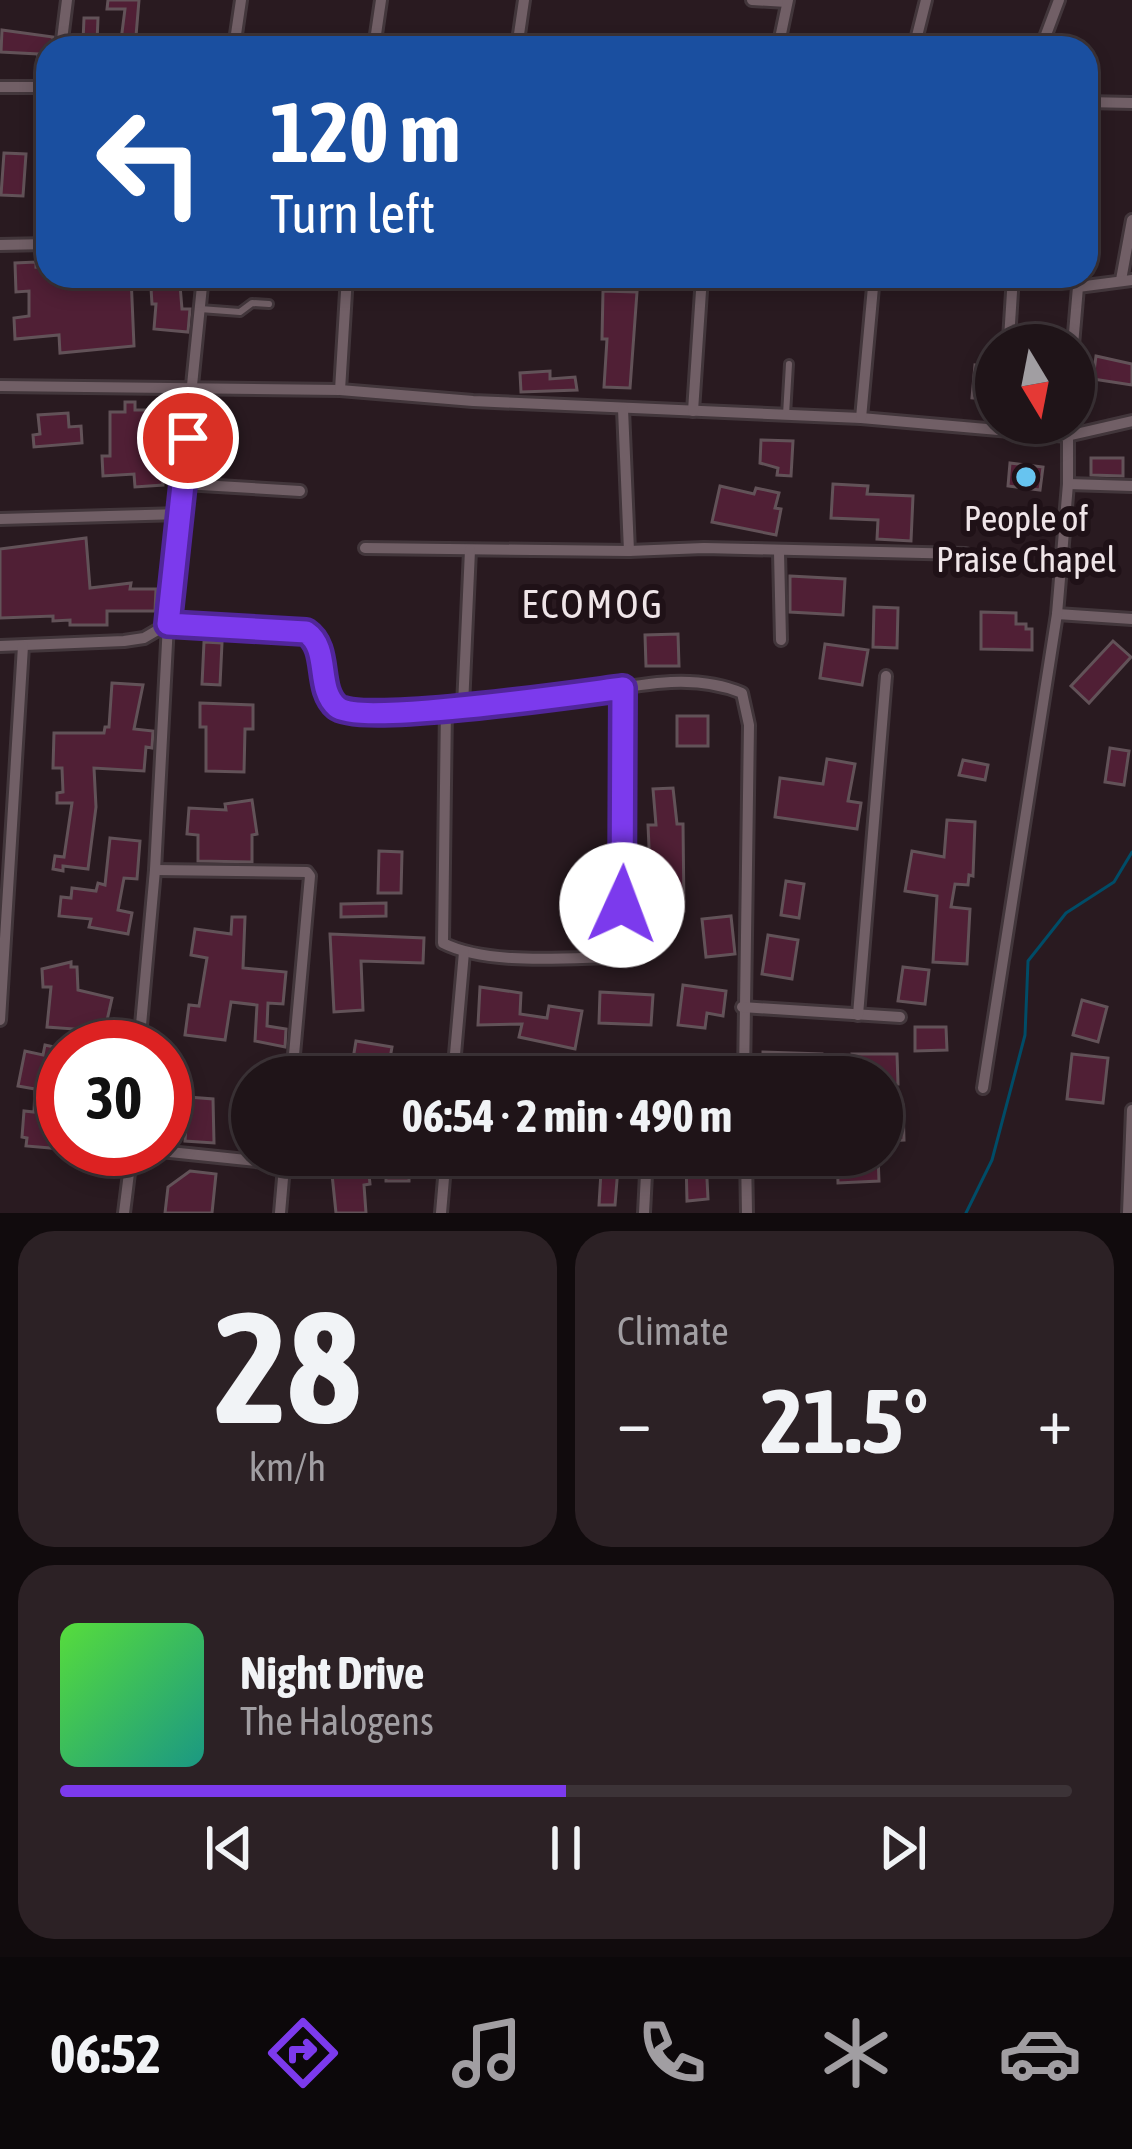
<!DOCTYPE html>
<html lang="en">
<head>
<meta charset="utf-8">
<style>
  :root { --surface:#1f1418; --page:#2c2125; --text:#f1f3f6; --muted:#a19ea2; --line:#3c3337; --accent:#7c3aed }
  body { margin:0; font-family:"Asap Condensed",sans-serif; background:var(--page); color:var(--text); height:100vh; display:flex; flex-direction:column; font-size:45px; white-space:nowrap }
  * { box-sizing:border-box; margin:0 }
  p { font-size:39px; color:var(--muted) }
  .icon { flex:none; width:66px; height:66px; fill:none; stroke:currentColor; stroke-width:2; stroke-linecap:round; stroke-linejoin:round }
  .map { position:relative; height:1213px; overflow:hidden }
  .drawer { display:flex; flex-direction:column; gap:18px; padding:18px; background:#110b0d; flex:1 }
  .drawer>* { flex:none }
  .guide { position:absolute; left:36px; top:36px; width:1062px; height:252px; border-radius:36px; box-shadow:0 6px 18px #0003,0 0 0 3px var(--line); background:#1a4fa0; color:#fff; overflow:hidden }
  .needle { width:78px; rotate:170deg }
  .buttons { position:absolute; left:975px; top:324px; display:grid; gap:24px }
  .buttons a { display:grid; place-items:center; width:120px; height:120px; border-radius:50%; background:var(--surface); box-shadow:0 6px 18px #0003,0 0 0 3px var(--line); font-size:60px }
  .speed { position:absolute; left:36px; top:1020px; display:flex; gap:24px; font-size:60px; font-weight:700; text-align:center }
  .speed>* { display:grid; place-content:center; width:156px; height:156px; border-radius:50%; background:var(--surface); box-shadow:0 6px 18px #0003,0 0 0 3px var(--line); line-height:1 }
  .speed .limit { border:18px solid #d22; background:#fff; color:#111 }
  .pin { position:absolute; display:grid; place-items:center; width:102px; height:102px; color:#fff; margin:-51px; border:6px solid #fff; border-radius:50%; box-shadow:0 3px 12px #0007 }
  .me { position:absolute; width:132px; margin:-66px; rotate:2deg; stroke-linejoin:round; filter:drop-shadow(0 0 9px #0008) }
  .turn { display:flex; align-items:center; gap:42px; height:252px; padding:0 36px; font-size:54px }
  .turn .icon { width:156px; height:156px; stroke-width:2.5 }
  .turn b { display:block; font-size:84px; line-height:102px }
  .big { font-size:90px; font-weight:700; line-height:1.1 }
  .drawer .tile { flex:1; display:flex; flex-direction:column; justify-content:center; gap:18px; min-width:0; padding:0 42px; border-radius:36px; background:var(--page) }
  .drawer .dial { align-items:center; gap:0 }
  .dial b { font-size:156px; line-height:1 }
  .song { display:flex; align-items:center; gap:36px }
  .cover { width:144px; height:144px; border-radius:18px; background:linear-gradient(135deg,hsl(110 70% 55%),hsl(170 70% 35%)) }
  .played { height:12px; border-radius:6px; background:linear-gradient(90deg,var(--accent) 50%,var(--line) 50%) }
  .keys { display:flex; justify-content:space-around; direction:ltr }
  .heat { display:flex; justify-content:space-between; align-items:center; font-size:66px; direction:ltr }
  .drawer .tiles { flex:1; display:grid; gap:18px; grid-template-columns:1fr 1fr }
  .tile:last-child { grid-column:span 2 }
  .trip { position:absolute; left:231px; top:1056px; width:672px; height:120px; border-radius:60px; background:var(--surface); box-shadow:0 6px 18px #0003,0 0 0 3px var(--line); font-weight:700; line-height:120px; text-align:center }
  .menu { display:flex; height:192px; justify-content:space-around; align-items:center; background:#0c080a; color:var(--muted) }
  .menu .icon { width:84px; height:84px }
  .menu .current { color:var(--accent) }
  .menu b { font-size:54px; color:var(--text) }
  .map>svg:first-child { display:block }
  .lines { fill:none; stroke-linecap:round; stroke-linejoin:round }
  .stream { stroke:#004c67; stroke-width:3 }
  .building { fill:#501f35; stroke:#625258; stroke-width:3 }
  .service-casing { stroke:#42363b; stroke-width:12 }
  .minor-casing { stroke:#42363b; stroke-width:16 }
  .service { stroke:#715f66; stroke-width:6 }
  .minor { stroke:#715f66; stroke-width:10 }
  .route-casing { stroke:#51269a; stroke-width:30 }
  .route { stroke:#7c3aed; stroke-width:21 }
  .poi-dot { fill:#67c4f0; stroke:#1f1117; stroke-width:4.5 }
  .labels { text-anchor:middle; stroke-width:12; stroke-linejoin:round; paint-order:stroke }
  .poi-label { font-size:36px; fill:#efe5e8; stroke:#1f1117 }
  .neighbourhood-label { font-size:39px; letter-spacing:3px; fill:#efe5e8; stroke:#1f1117 }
</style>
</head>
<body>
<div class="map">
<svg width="1132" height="1213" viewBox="0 0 1132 1213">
  <rect width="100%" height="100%" fill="#291a20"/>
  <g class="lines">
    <!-- stream -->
    <path class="stream" d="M966 1213 992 1160 1025 1035 1028 961 1066 913 1114 882 1132 852"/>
  </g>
  <!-- building -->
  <g class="building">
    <path d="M108 0H139L135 48H120L125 9H107Z"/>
    <path d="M84 18H98L97 42 83 41Z"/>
    <path d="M2 30 53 37 48 69 36 68 38 54 1 52Z"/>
    <path d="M4 153 26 154 23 196 1 195Z"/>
    <path d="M36 262V267L48 266 52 282 131 276 134 346 60 353 59 335 15 339 14 318 29 316V291L16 292 15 263Z"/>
    <path d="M180 285 182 309H190L188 332 154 329 156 304H152L151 288Z"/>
    <path d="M603 291 637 292 630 388 604 387 607 339H602Z"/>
    <path d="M1096 356 1132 364V385L1093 379Z"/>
    <path d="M975 365 996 367V400L972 398Z"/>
    <path d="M550 371V379L575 377 577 390 521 392 520 373Z"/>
    <path d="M125 402H135V410H151L150 453H161L163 485 135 487 134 474 103 476 102 456H110V412H125Z"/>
    <path d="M68 413 69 427 81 426 82 443 34 447 33 435 40 434 38 415Z"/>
    <path d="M761 440 793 441 791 476 777 475 778 468 760 463Z"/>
    <path d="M1091 458H1123V476L1091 475Z"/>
    <path d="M1010 463 1043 467 1040 490 1008 486Z"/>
    <path d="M833 484 868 486 867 494 913 496 911 541 877 539 878 520 831 518Z"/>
    <path d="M720 486 754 494 756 488 779 493 775 508 781 509 776 535 712 522Z"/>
    <path d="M86 538 90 588 131 583 130 589H156L155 611H107V625H70V620L53 621V616L0 618V549Z"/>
    <path d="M790 576 845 579 843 615 790 612Z"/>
    <path d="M874 607 898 608 897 648 873 647Z"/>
    <path d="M981 612 1016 613V624H1026V629H1032V650L981 649Z"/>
    <path d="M678 634 679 666H646L645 635Z"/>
    <path d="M1113 641 1131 657 1089 703 1071 686Z"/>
    <path d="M204 642 222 643 220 685 202 684Z"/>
    <path d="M825 644 868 650 862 685 820 678Z"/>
    <path d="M112 683 143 685 134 729 153 731 152 748 146 747 144 771 94 768 96 807 88 869 63 866V871L53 869 55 856 64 857 72 803H57V793L63 792 62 768H53L54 733H104L105 727H109Z"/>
    <path d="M200 703 253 705V729H245L244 772 206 771V727H200Z"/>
    <rect x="677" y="716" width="31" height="30"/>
    <path d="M1110 748 1129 751 1124 785 1105 782Z"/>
    <path d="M827 759 855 764 848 801 861 803 857 829 775 817 780 778 823 784Z"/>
    <path d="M963 760 988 765 985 780 959 775Z"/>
    <path d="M673 788 677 824H683L684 911 652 913 648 825H656L653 789Z"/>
    <path d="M252 800 257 834 252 835V862L198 861V835L187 834 189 808 226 810 225 804Z"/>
    <path d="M947 820 975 822 973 876 969 875 968 885 955 884 951 907 970 909 967 964 933 962 937 896 905 891 912 851 944 857Z"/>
    <path d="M110 838 140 841 137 879 124 878 118 910 132 913 128 934 89 927 91 919 59 916 61 897 71 898 72 888 96 891 98 883 105 885Z"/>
    <path d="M379 851 402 852 401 893H378Z"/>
    <path d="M786 881 804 884 799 918 781 915Z"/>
    <path d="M386 903V916L341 917V904Z"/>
    <path d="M731 916 735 954 706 957 702 919Z"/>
    <path d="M232 917H245L243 968 286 972 283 1004 268 1003 267 1026 286 1029 285 1047 255 1041 257 1005 231 1002 225 1040 185 1035 189 1005 199 1006 207 958 191 955 195 929 231 934Z"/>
    <path d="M330 934 424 938 423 963 361 961 363 1010 334 1012Z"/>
    <path d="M768 935 798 940 792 979 762 974Z"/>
    <path d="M71 962V967H77L78 990 112 998 102 1043 98 1042 97 1047H71L75 1029 47 1027 51 987H43L42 969Z"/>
    <path d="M903 967 929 970 925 1004 898 1001Z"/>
    <path d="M683 985 726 991 723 1016 707 1013 705 1028 678 1025Z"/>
    <path d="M480 987 521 993 520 1014 547 1018 549 1006 582 1011 575 1049 519 1037 522 1024 478 1025Z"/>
    <path d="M600 992 653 995 651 1025 599 1023Z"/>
    <path d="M1082 1000 1107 1007 1098 1042 1073 1035Z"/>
    <path d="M915 1027H946L947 1050 915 1051Z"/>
    <path d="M356 1041 392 1047 387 1075 350 1077Z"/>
    <path d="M45 1045 63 1049 56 1098 63 1099V1149L26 1146 27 1138 22 1137 24 1111 34 1112 35 1089 18 1086 25 1051 43 1055Z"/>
    <path d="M763 1052 822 1054V1077H763Z"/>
    <path d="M852 1054H897L898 1084H882V1077H853Z"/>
    <path d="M1072 1054 1108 1058 1103 1103 1067 1099Z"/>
    <path d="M611 1055 614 1077H598L595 1058Z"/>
    <path d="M188 1097 213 1099 214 1143 185 1141Z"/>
    <path d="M883 1105H903L904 1140 885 1141Z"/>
    <path d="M330 1155H367L370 1184 364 1185 366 1213H336Z"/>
    <rect x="386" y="1155" width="23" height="26"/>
    <path d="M602 1155H619L615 1205H599Z"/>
    <path d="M837 1155H878L879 1181 838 1183Z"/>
    <path d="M706 1159 708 1199 687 1201 686 1160Z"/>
    <path d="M190 1171 216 1174 212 1213H165L168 1187Z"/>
  </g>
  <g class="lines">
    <defs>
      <g id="service">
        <path d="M200 309 240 312 252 303 269 304"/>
        <path d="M786 415 789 364"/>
        <path d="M882 1097 895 1095"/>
      </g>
      <g id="minor">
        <path d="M752 0 787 2"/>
        <path d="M61 48 67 0"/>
        <path d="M234 48 241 0"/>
        <path d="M374 48 381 0"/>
        <path d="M517 48 524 0"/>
        <path d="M778 48 788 0"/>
        <path d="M914 48 926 0"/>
        <path d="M1041 48 1059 0"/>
        <path d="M0 87H48"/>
        <path d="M1086 102 1132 103"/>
        <path d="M44 244 48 200"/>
        <path d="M0 245 48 244"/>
        <path d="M796 276 873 281"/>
        <path d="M1121 280 1132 220"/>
        <path d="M1009 339 1013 276"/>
        <path d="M1073 345 1078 287 1132 280"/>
        <path d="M0 386 340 390 473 401 861 418 1067 436 1132 421"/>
        <path d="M340 390 347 276"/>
        <path d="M623 409 629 551"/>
        <path d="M693 411 702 276"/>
        <path d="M861 418 874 276"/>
        <path d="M184 484 300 491"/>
        <path d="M1068 484 1132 486"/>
        <path d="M0 519 182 514"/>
        <path d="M365 548 629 551 704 548 966 554"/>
        <path d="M779 552 781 640"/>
        <path d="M1057 614 1132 619"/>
        <path d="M0 646 124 641 144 638 168 624 292 629 315 638 330 696 337 706 363 713C427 710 494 708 558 699 616 691 684 668 742 693L749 725 744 1077"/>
        <path d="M463 706 470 550"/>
        <path d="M446 707 443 943C486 965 564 958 613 957L620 949 625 819 623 688"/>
        <path d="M155 870 307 872 310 876 292 1077"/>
        <path d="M742 1007 900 1017"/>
        <path d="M858 1015 886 676"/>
        <path d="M0 1020 23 646"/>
        <path d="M139 1047 155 870 168 624 203 276"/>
        <path d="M453 1077 464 952"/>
        <path d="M983 1088 1057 614 1068 484V423"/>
        <path d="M141 1149 284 1164"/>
        <path d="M746 1155 747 1213"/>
        <path d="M124 1213 132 1149"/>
        <path d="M280 1213 285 1155"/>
        <path d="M441 1213 446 1155"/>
        <path d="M644 1213 647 1155"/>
        <path d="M1128 1213 1132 1110"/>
      </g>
    </defs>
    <!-- service casing -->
    <use href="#service" class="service-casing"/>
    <!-- minor casing -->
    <use href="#minor" class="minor-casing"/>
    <!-- service -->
    <use href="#service" class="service"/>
    <!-- minor -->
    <use href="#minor" class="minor"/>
  </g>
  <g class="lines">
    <defs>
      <path id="route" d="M188 438 168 624 306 632C331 649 315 688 337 707 360 726 583 693 623 688L622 905"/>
    </defs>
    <!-- route casing -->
    <use href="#route" class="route-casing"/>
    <!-- route -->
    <use href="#route" class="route"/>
  </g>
  <!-- markers -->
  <circle class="poi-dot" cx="1026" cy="477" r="12"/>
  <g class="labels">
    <!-- poi labels -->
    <g class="poi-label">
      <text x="1026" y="531">People of<tspan x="1026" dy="41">Praise Chapel</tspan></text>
    </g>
    <!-- neighbourhood labels -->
    <g class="neighbourhood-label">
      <text x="593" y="618">ECOMOG</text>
    </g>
  </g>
</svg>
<div class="buttons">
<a><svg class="needle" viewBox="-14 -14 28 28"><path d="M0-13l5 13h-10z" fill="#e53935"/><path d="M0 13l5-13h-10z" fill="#a19ea2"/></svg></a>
</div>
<div class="speed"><div class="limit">30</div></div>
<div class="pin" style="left:188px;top:438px;background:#d93025"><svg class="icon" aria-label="arrive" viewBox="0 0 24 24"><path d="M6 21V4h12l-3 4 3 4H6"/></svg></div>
<svg class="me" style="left:622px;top:905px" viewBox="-20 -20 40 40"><circle r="19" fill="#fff"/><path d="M0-13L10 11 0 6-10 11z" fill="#7c3aed"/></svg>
<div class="trip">06:54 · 2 min · 490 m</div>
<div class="guide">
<div class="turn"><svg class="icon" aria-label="left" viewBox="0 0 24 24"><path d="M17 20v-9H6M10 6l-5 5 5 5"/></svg><div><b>120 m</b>Turn left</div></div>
</div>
</div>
<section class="drawer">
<div class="tiles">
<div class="tile dial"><b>28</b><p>km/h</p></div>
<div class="tile"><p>Climate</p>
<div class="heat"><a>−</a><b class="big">21.5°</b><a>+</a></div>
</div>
<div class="tile">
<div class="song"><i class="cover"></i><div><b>Night Drive</b><p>The Halogens</p></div></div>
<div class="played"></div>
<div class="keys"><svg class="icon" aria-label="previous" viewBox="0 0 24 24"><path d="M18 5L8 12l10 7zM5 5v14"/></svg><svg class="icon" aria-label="pause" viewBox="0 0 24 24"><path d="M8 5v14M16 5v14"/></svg><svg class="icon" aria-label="next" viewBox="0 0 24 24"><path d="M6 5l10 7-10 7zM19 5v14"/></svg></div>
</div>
</div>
</section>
<nav class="menu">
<b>06:52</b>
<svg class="icon current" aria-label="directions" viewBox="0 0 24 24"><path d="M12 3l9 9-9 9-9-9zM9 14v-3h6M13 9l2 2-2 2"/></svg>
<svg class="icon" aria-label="music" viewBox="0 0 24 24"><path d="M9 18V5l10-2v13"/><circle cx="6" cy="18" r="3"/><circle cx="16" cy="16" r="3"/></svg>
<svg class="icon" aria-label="phone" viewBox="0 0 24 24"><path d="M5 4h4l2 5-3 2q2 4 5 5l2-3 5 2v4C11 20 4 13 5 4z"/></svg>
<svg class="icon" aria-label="climate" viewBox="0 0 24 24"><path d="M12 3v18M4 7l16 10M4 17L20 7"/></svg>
<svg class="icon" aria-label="car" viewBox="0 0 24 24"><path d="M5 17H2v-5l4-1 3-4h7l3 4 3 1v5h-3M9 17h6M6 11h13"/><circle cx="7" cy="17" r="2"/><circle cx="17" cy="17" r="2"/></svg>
</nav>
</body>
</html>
